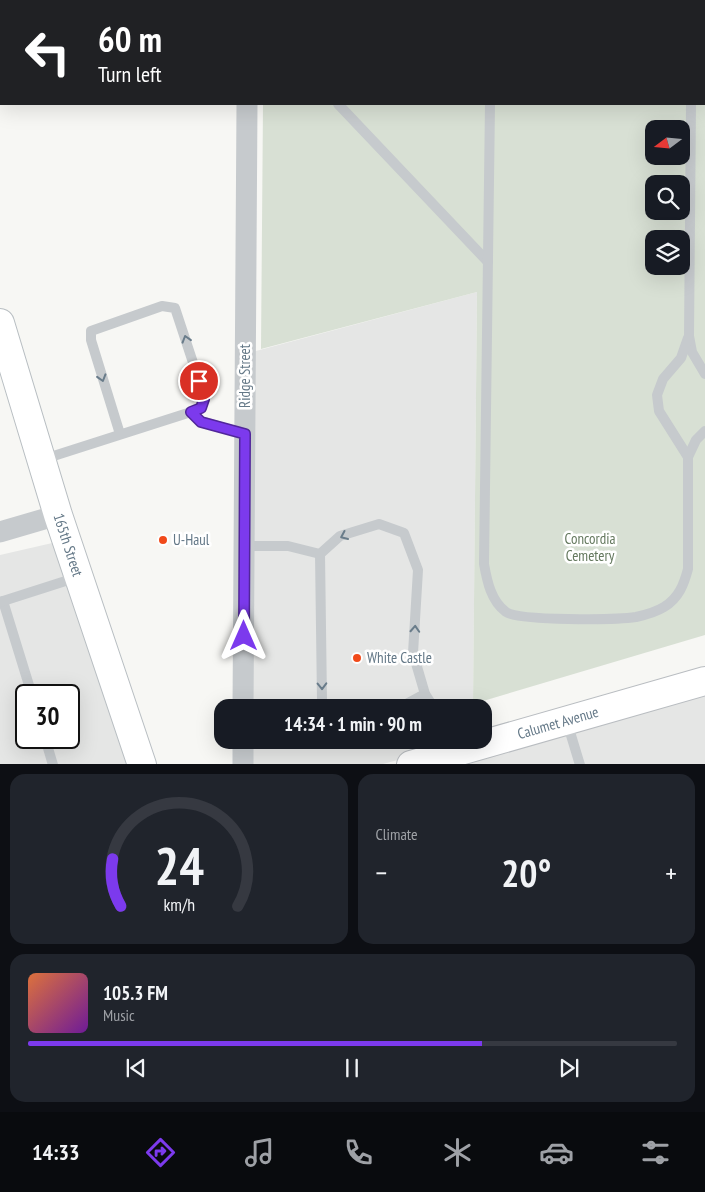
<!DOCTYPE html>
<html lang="en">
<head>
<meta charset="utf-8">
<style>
  :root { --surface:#171b24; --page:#20242c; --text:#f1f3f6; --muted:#9ea1a6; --line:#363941; --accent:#7c3aed }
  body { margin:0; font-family:"PT Sans Narrow",sans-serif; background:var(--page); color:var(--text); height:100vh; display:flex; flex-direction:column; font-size:19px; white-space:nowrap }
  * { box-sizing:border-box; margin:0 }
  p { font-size:16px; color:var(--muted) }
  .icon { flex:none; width:28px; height:28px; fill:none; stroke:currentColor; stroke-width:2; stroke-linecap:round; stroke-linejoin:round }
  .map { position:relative; height:764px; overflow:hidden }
  .side { display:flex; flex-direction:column; gap:10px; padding:10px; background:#0d0f14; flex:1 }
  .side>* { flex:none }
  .banner { position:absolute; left:0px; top:0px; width:705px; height:105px; box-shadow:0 5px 20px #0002; background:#202124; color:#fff; overflow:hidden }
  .needle { width:32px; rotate:254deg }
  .buttons { position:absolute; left:645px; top:120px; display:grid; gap:10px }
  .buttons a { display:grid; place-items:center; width:45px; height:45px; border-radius:10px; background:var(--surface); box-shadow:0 5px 20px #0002; font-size:25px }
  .speed { position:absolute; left:15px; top:684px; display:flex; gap:10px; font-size:25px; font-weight:700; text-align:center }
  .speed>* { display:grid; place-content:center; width:65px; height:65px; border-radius:50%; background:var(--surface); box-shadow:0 5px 20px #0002; line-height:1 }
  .speed .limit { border:2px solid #111; border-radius:8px; background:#fff; color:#111 }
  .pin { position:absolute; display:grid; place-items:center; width:42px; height:42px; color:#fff; margin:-21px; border:2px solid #fff; border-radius:50%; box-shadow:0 1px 5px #0007 }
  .me { position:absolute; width:55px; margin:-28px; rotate:0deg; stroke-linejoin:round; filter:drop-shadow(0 0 4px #0008) }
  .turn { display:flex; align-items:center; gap:18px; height:105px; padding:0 15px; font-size:22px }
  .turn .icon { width:65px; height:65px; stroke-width:2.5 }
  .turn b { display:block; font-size:35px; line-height:42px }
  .big { font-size:38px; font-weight:700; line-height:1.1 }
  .side .card { flex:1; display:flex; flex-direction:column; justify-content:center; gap:8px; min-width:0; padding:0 18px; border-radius:15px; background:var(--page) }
  .side .dial { align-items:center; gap:0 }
  .dial svg { height:130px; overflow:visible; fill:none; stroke:var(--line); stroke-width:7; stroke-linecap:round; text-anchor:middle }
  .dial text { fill:var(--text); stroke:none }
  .song { display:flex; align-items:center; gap:15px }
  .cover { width:60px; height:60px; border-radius:8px; background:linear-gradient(135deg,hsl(20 70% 55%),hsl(280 70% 35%)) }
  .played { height:5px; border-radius:2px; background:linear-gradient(90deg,var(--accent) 70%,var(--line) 70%) }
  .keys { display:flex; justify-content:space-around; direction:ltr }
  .heat { display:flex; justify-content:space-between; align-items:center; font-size:28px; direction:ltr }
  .side .tiles { flex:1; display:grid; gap:10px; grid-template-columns:1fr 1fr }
  .card:last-child { grid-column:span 2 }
  .trip { position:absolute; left:214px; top:699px; width:278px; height:50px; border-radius:15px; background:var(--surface); box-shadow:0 5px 20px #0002; font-weight:700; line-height:50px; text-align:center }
  .tab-bar { display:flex; height:80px; justify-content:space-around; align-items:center; background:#090b0e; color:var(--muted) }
  .tab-bar .icon { width:35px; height:35px }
  .tab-bar .selected { color:var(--accent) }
  .tab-bar b { font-size:22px; color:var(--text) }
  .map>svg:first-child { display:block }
  .built { fill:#e5e6e5; fill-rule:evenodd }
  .green { fill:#d8e0d4; fill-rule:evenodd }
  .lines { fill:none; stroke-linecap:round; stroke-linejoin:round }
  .secondary-casing { stroke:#b8bec2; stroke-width:30 }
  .primary-casing { stroke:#b9bdc1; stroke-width:30 }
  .lane { stroke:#c6cacd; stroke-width:10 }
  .street { stroke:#c6cacd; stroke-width:21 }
  .secondary { stroke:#fff; stroke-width:28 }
  .primary { stroke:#fff; stroke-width:28 }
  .oneway { stroke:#697c8a }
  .route-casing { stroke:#51269a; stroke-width:12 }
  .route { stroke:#7c3aed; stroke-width:9 }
  .poi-dot { fill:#f14a1a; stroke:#fff; stroke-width:2 }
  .labels { text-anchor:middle; stroke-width:5; stroke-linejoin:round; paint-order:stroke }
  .street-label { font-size:15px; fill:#647887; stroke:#fff }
  .park-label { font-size:15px; fill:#65795f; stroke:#fff }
  .poi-label { font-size:15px; fill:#647887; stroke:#fff; text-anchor:start }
</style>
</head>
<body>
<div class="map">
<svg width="705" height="765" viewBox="0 0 705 765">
  <rect width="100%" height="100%" fill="#f7f7f4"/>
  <!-- built -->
  <g class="built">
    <path d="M477 292 473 707 250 708 252 352Z"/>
    <path d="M61 541 135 764 0 765V555ZM26 695H69V738H26Z"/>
    <path d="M705 685V764H427Z"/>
    <path d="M250 740H471L383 764 250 765Z"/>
  </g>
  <!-- green -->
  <path class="green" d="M264 0H705V635L473 704 477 292 261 349 263 104H704V1ZM654 129H681V156H654ZM654 184H681V211H654ZM654 239H681V266H654Z"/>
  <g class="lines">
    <defs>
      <path id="secondary" d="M0 323 58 515 142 765"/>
      <path id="primary" d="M411 765 705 681"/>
    </defs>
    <!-- secondary casing -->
    <use href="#secondary" class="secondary-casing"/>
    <!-- primary casing -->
    <use href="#primary" class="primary-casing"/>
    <!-- lane -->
    <g class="lane">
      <path d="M217 0V1"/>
      <path d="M308 1V0"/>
      <path d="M491 1 492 0"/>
      <path d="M692 1V0"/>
      <path d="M0 91 1 90"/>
      <path d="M338 104 488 262"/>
      <path d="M490 104 484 564C487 581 491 601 506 612 519 621 616 620 636 617 645 615 656 612 664 607 679 598 684 584 688 569V457L696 440 705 431"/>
      <path d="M691 104 689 336 692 352 705 374"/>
      <path d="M191 412 201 421 245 434"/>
      <path d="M688 457 659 411 657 395 663 379 681 358 688 338"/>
      <path d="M41 460 191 412 201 408 205 399 175 308 162 306 91 331V340L120 434"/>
      <path d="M244 546H288L320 554"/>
      <path d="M3 601 32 695"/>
      <path d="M0 602 78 577"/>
      <path d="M325 708 322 701 320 554 340 536 379 524 404 533 418 570 413 653 425 694 434 708"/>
      <path d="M399 708 425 694"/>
      <path d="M567 722 580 765"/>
      <path d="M45 738 53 765"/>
    </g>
    <!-- street -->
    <g class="street">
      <path d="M247 1V0"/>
      <path d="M0 532 58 515"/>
      <path d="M243 708 247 104"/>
      <path d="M243 765V740"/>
    </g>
    <!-- secondary -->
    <use href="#secondary" class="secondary"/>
    <!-- primary -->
    <use href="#primary" class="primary"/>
  </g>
  <!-- one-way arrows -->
  <defs><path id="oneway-chevron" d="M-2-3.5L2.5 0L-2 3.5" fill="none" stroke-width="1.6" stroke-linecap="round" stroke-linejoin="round" transform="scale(1.25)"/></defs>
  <g class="oneway">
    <use href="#oneway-chevron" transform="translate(186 339) rotate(-107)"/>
    <use href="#oneway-chevron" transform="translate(102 378) rotate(73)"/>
    <use href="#oneway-chevron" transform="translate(344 536) rotate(156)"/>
    <use href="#oneway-chevron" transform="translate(415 629) rotate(-87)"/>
    <use href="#oneway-chevron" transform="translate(322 686) rotate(89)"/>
  </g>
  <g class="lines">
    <defs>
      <path id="route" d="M199 381 204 399 201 408 191 412 201 422 245 434 244 636"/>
    </defs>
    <!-- route casing -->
    <use href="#route" class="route-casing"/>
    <!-- route -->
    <use href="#route" class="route"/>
  </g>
  <!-- markers -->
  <g class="poi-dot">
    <circle cx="163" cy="540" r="5"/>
    <circle cx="357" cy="658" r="5"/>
  </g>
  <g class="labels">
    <!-- street labels -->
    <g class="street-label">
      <text transform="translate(245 376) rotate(-90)" y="5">Ridge Street</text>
      <text transform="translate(68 545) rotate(72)" y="5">165th Street</text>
      <text transform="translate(558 723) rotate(-16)" y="5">Calumet Avenue</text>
    </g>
    <!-- park labels -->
    <g class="park-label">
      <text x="590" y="544">Concordia<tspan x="590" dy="17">Cemetery</tspan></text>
    </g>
    <!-- poi labels -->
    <g class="poi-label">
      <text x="173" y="545">U-Haul</text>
      <text x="367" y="663">White Castle</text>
    </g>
  </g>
</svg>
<div class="buttons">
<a><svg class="needle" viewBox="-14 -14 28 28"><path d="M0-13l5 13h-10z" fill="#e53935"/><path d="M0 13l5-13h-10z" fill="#9ea1a6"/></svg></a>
<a><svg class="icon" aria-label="search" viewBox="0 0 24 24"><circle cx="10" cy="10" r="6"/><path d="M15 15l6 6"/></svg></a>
<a><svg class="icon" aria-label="layers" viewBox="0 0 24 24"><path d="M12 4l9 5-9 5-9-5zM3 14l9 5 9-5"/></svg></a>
</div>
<div class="speed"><div class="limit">30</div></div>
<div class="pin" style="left:199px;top:381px;background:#d93025"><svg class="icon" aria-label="arrive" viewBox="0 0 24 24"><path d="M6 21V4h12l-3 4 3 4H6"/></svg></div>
<svg class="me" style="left:244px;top:636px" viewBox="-20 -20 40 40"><path d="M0-17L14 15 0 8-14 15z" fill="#7c3aed" stroke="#fff" stroke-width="4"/></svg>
<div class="trip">14:34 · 1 min · 90 m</div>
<div class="banner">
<div class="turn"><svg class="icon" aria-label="left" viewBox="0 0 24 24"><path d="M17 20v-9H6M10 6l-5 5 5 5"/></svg><div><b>60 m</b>Turn left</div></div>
</div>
</div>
<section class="side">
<div class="tiles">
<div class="card dial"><svg viewBox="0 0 100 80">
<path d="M14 69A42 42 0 1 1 86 69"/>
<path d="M14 69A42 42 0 0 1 9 40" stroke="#7c3aed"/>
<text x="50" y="56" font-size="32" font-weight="700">24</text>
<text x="50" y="72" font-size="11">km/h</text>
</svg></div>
<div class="card"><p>Climate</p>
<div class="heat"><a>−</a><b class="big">20°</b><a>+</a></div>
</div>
<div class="card">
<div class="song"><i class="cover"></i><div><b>105.3 FM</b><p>Music</p></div></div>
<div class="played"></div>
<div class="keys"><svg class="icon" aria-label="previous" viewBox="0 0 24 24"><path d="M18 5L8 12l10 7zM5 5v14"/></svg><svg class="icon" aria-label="pause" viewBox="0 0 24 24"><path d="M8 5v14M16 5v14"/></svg><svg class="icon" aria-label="next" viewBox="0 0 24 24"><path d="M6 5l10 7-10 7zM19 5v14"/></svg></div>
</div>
</div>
</section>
<nav class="tab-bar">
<b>14:33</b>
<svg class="icon selected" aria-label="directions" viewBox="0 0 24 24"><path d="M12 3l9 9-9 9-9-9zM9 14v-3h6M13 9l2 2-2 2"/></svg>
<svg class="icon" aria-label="music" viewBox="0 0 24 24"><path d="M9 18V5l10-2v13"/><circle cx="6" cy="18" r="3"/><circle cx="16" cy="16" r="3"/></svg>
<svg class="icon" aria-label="phone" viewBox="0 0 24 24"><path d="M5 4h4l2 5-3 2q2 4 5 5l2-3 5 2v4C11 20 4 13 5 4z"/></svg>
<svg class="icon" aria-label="climate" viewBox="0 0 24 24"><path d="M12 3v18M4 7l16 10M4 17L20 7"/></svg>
<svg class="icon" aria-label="car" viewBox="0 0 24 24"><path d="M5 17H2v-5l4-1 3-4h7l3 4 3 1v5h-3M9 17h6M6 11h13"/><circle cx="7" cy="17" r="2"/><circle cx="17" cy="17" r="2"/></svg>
<svg class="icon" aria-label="filters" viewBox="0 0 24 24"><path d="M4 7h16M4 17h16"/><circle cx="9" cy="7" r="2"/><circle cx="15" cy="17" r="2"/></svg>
</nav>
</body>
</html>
